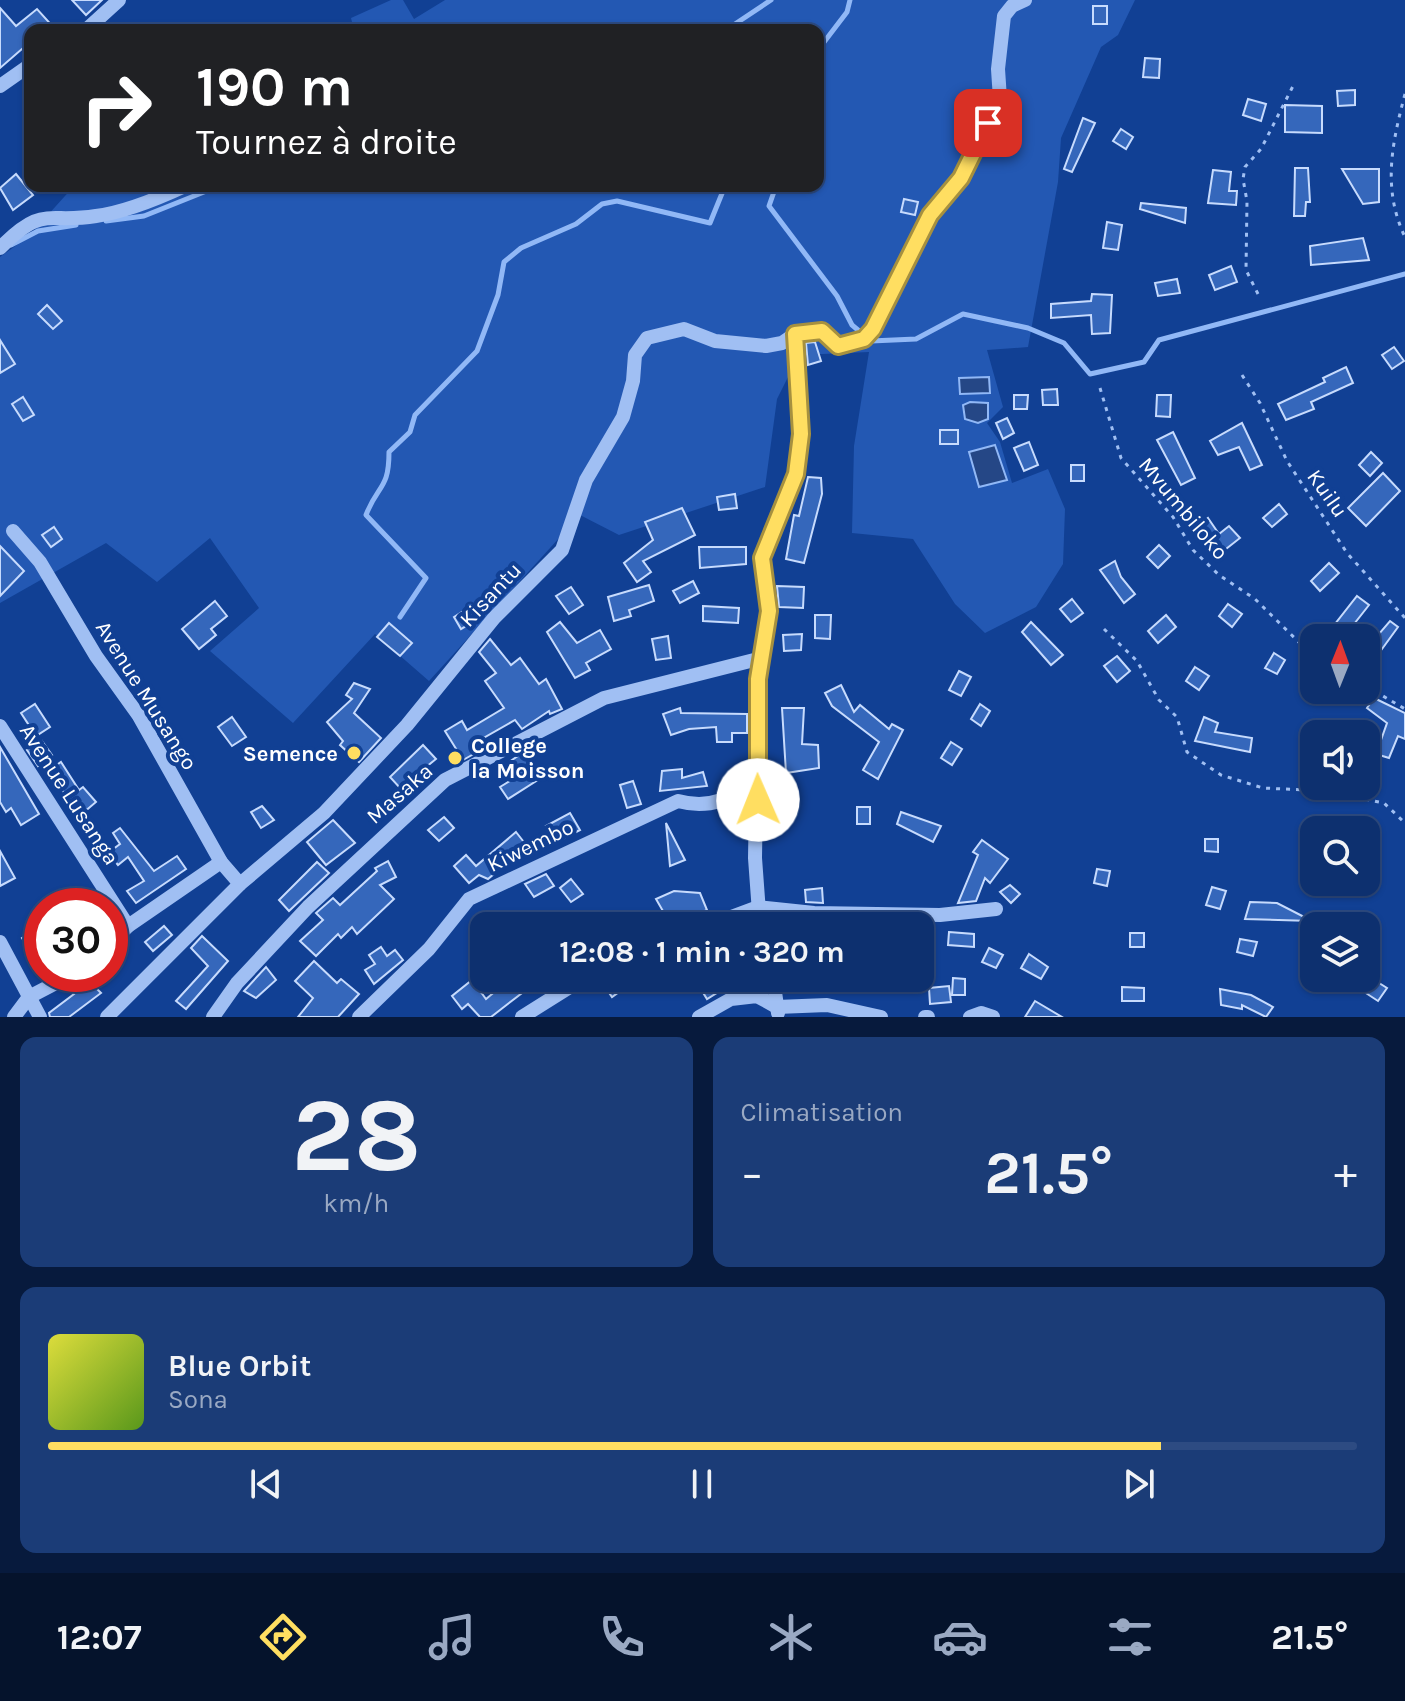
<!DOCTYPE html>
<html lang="fr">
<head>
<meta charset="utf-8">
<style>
  :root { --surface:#0d306f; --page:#1b3c77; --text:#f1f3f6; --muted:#9aa9c3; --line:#2d4b82; --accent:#ffde61 }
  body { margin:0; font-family:Karla,sans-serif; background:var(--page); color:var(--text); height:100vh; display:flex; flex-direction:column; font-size:30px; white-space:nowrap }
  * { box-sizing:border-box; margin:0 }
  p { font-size:26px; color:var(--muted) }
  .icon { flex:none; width:44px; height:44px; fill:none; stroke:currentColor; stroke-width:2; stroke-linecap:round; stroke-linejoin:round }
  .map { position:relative; height:1017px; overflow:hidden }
  .panel { display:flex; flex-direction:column; gap:20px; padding:20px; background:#071a3d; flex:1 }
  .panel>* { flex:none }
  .guide { position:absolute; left:24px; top:24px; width:800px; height:168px; border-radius:16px; box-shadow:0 2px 6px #0004,0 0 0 2px var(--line); background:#202124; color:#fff; overflow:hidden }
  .needle { width:52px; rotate:1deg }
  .fabs { position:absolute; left:1300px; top:624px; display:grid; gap:16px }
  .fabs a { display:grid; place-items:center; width:80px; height:80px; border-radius:16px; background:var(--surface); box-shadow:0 2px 6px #0004,0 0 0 2px var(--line); font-size:40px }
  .speed { position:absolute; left:24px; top:888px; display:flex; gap:16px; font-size:40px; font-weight:700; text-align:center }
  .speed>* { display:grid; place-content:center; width:104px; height:104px; border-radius:50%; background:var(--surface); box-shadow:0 2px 6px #0004,0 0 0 2px var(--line); line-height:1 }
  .speed .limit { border:12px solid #d22; background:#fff; color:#111 }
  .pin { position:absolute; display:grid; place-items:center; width:68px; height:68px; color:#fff; margin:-34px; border-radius:16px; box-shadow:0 4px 12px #0006 }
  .me { position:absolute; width:88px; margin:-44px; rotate:359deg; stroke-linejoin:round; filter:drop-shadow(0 0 6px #0008) }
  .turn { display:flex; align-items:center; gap:28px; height:168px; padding:0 40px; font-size:36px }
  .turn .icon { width:104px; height:104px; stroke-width:2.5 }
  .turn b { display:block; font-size:56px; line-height:68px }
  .big { font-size:60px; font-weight:700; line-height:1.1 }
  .panel .card { flex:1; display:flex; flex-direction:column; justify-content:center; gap:12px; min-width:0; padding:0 28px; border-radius:16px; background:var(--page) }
  .panel .dial { align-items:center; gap:0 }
  .dial b { font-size:104px; line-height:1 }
  .song { display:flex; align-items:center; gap:24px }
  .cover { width:96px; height:96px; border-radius:12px; background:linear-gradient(135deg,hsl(60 70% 55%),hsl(90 70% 35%)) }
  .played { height:8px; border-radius:4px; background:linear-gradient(90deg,var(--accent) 85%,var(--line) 85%) }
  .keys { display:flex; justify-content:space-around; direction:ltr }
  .heat { display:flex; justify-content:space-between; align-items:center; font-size:44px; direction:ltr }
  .panel .tiles { flex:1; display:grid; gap:20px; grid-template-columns:1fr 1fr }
  .card:last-child { grid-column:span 2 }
  .trip { position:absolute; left:470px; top:912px; width:464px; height:80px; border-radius:16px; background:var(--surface); box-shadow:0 2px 6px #0004,0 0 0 2px var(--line); font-weight:700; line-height:80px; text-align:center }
  .tab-bar { display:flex; height:128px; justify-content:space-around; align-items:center; background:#05132c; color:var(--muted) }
  .tab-bar .icon { width:56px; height:56px }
  .tab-bar .current { color:var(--accent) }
  .tab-bar b { font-size:36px; color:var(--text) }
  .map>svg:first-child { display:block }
  .green { fill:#2358b3 }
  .water { fill:#254786; stroke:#91b8f6; stroke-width:2 }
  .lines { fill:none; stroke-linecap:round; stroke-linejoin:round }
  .stream { stroke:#91b8f6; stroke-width:5 }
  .building { fill:#3567bb; stroke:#c7dbfd; stroke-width:2 }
  .path { stroke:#a0bff3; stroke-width:3; stroke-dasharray:4 6; stroke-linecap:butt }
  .minor { stroke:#a0bff3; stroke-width:14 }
  .route-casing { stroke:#a6903f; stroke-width:20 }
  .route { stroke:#ffde61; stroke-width:14 }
  .poi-dot { fill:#ffde61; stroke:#114094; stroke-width:3 }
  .labels { text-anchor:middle; stroke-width:8; stroke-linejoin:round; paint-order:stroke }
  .street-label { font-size:22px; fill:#fff; stroke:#114094 }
  .poi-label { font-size:22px; font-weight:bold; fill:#fff; stroke:#114094; text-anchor:start }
</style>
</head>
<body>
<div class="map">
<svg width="1405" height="1017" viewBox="0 0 1405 1017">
  <rect width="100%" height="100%" fill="#114094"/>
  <!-- green -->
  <path class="green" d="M391 0H403L414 19 445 0H1135L1118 35 1101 47 1061 138 1058 182 1028 347 987 350 1003 407 987 423 1000 442 1012 483 1048 469 1065 509 1063 564 1036 607 985 633 955 604 913 539 852 533 854 446 869 352 799 355 777 399 765 487 619 535 580 515 429 681 375 634 293 723 210 651 259 608 210 538 157 582 106 543 0 603V257L28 237 74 186H818V30H354L351 18Z"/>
  <!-- water -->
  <g class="water">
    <path d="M989 377 990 393 960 394 959 378Z"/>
    <path d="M970 402 988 403V419L978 423 965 419 963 405Z"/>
    <path d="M995 445 1007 480 979 487 969 452Z"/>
  </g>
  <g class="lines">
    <!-- stream -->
    <g class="stream">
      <path d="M726 30 771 0"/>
      <path d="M818 50 847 12 850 0"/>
      <path d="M776 186 769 206 837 296 852 325 871 341 916 339 963 314 1028 328 1064 343 1090 374 1144 362 1159 340 1405 274"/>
      <path d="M106 221 144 216 219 186"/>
      <path d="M11 245 38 231 76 225"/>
      <path d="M400 617 426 578 366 515C378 484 389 490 389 452L410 432 415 415 477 351 498 295 504 262 521 248 576 224 602 204 617 201 710 223 725 186"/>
    </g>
  </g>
  <!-- building -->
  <g class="building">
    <path d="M72 0H102L86 15Z"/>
    <rect x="1093" y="6" width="14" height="18"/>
    <path d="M0 8 16 26 37 9 56 30H30V42L0 68Z"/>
    <path d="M1145 58 1160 59 1159 78 1143 77Z"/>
    <path d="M1355 90V105L1338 106 1337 91Z"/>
    <path d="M1248 99 1266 104 1261 121 1243 115Z"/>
    <path d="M1285 105 1322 106V133L1285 132Z"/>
    <path d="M1083 118 1095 123 1072 172 1064 169Z"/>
    <path d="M1121 129 1133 137 1126 149 1113 141Z"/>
    <path d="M1295 168H1308L1310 202H1306L1305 216H1294Z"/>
    <path d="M1342 169H1379V202L1363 204Z"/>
    <path d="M1213 170 1231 172 1229 191H1237L1236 205 1208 203Z"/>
    <path d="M16 174 33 195 13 210 0 188Z"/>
    <path d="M904 199 918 202 915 215 901 212Z"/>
    <path d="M1141 203 1186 208 1185 223 1140 209Z"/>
    <path d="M1107 222 1122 225 1118 250 1103 248Z"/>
    <path d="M1363 238 1369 260 1311 265 1310 246Z"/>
    <path d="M1231 266 1237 282 1215 290 1209 275Z"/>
    <path d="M1177 279 1180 293 1158 296 1155 283Z"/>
    <path d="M1092 294 1112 295 1110 333 1092 334 1091 315 1051 318V304L1091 301Z"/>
    <path d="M47 305 62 321 53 329 38 314Z"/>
    <path d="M0 340 15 364 0 373Z"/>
    <path d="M815 342 821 361 808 365 806 343Z"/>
    <path d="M1394 347 1404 361 1392 369 1382 355Z"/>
    <path d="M1346 367 1353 383 1311 402 1314 409 1286 420 1278 404 1325 382 1323 378Z"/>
    <path d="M1057 389 1058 405H1043L1042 390Z"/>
    <path d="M1014 395H1028L1027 409H1014Z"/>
    <path d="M1157 395H1171L1170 417 1156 416Z"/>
    <path d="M23 397 34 415 23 421 12 404Z"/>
    <path d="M1007 418 1014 433 1003 439 996 423Z"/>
    <path d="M1242 423 1262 465 1250 470 1239 447 1218 455 1210 441Z"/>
    <rect x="940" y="430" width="18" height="14"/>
    <path d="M1173 432 1195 478 1181 485 1157 440Z"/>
    <path d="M1029 442 1038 465 1024 471 1014 448Z"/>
    <path d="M1371 452 1382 463 1370 476 1359 465Z"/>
    <rect x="1071" y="465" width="13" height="16"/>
    <path d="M1383 473 1400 491 1366 526 1348 508Z"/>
    <path d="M808 477 821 478 822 494 804 563 786 559 794 515 799 516Z"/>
    <path d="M735 494 737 508 719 510 717 497Z"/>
    <path d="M1279 504 1287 514 1272 527 1263 518Z"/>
    <path d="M682 508 695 535 643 561 651 572 637 582 624 563 653 540 645 522Z"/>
    <path d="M1208 518 1219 534 1229 526 1240 538 1217 556 1197 526Z"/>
    <path d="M54 527 62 539 51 547 42 535Z"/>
    <path d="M1159 545 1170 556 1158 568 1147 557Z"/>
    <path d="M0 546 24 571 0 596Z"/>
    <path d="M699 547H746V564L700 568Z"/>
    <path d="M1115 561 1121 577 1135 594 1124 603 1100 570Z"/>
    <path d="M1329 563 1339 573 1320 591 1311 581Z"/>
    <path d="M693 581 699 593 680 603 673 591Z"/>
    <path d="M649 585 654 601 629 610 631 616 614 621 608 597Z"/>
    <path d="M777 586 804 587 803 608 779 607Z"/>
    <path d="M571 587 583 605 569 614 556 596Z"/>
    <path d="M1357 596 1369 605 1343 638H1324Z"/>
    <path d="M1072 599 1083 613 1071 622 1060 609Z"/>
    <path d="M215 601 227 616 211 629 216 635 199 649 182 629Z"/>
    <path d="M1228 604 1242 614 1232 627 1219 616Z"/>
    <path d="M703 606 739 608 738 623 703 621Z"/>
    <path d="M468 608 476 620 461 629 454 617Z"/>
    <path d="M815 615H831L830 639 815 638Z"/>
    <path d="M1166 615 1176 627 1158 643 1148 631Z"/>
    <path d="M1390 621 1398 627 1366 671V649Z"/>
    <path d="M560 622 577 643 600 630 611 649 586 663 590 670 575 678 547 632Z"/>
    <path d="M1031 622 1063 655 1051 665 1022 632Z"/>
    <path d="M389 623 412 643 400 656 377 637Z"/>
    <path d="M802 634 801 650 784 651 783 635Z"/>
    <path d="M668 636 671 658 656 660 652 639Z"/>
    <path d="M490 639 511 665 520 658 539 684 546 679 562 709 550 714 549 711 522 729 515 720 473 744 479 751 463 760 445 731 462 721 467 730 504 708 485 681 496 673 479 652Z"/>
    <path d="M1274 653 1285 660 1277 674 1265 668Z"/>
    <path d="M1117 656 1130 671 1117 682 1104 666Z"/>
    <path d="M1195 667 1209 676 1199 690 1186 681Z"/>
    <path d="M959 671 971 677 961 696 949 690Z"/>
    <path d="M354 683 370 689 354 713 381 738 359 762 340 745 343 741 327 722 352 699 346 695Z"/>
    <path d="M841 685 854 712 860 705 889 729 892 724 903 730 878 779 863 770 879 742 832 706 825 693Z"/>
    <path d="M1374 698 1405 713V739L1398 736 1389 758 1376 754 1387 723 1367 708Z"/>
    <path d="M35 704 50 727 36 736 21 713Z"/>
    <path d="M980 704 990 711 981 726 971 719Z"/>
    <path d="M680 708 681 713 747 714V733H732V742H717L716 727 689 729 671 735 663 714Z"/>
    <path d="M782 708H804L802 744 818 745 819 768 786 773Z"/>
    <path d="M232 717 246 737 232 746 218 727Z"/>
    <path d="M1204 717 1218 723 1215 732 1252 738 1250 752 1195 741Z"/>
    <path d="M42 741 52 755 38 766 27 750Z"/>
    <path d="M951 742 962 749 952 765 941 758Z"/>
    <path d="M423 745 436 759 400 788 390 777Z"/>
    <path d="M0 747 39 814 21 825 11 808 6 812 0 802Z"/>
    <path d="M524 752 541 778 508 799 500 787 518 776 509 762Z"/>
    <path d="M61 762 79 790 83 787 96 802 77 818 64 803 68 799 49 770Z"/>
    <path d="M682 769V778L703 772 707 786 660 791 662 771Z"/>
    <path d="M633 781 641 804 627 808 620 785Z"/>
    <path d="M262 806 274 820 261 828 251 812Z"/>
    <rect x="857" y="807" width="13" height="17"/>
    <path d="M901 812 941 826 933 842 897 824Z"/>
    <path d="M570 813 580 830 555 843 546 826Z"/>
    <path d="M444 817 454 828 439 841 428 830Z"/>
    <path d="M333 820 355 843 326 865 307 842Z"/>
    <path d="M666 823 685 860 670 866Z"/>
    <path d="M120 828 154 871 177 856 186 869 136 903 127 891 144 881 128 857 118 865 108 853 120 844 113 833Z"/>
    <path d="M516 832 527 846 488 879 479 875 469 883 454 866 466 855 476 866Z"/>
    <path d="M1205 839H1218V852L1205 851Z"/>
    <path d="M982 840 1008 859 990 883 985 878 976 901 958 903 978 855 973 852Z"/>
    <path d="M0 851 15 878 0 886Z"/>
    <path d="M388 861 396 877 380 885 394 899 357 934 352 927 341 938 338 934 316 956 300 941 323 920 316 913 333 898 340 905 377 871 375 868Z"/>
    <path d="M317 862 329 873 289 911 279 900Z"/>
    <path d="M1097 869 1110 871 1107 886 1094 883Z"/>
    <path d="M546 874 554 886 534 897 525 884Z"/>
    <path d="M571 879 583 894 571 902 560 888Z"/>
    <path d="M1010 885 1020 894 1011 903 1000 892Z"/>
    <path d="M1212 887 1226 891 1220 909 1206 905Z"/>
    <path d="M822 888 823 903 806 902 805 890Z"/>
    <path d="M674 891 700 893 707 910 671 925 656 899Z"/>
    <path d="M1250 902 1277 903 1312 921 1245 919Z"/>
    <path d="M42 924V940L29 949 22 938Z"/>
    <path d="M164 926 172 935 153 951 145 942Z"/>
    <path d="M949 932 974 934V947L948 945Z"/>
    <rect x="1130" y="933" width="14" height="14"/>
    <path d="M202 936 228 961 186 1009 176 1001 208 966 191 948Z"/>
    <path d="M1240 939 1257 942 1253 956 1237 952Z"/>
    <path d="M381 947 387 956 395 950 403 960 374 984 365 970 375 964 369 955Z"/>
    <path d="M989 948 1003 955 996 968 982 962Z"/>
    <path d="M1029 954 1048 967 1041 979 1021 968Z"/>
    <path d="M314 961 337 983 341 979 359 994 338 1017H298L313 998 295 981Z"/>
    <path d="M266 967 276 980 256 998 244 991Z"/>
    <path d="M83 974H112L94 986 101 993 69 1017H50L49 1013 74 994 69 987 81 980Z"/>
    <path d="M599 978H620L626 987 612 997Z"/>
    <path d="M694 978H722L728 986 707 999Z"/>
    <path d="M953 978 965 979V995H952Z"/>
    <path d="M1343 978H1371L1387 988 1378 1001Z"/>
    <path d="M510 979 522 993 491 1017H480L468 1004 462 1009 452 996 472 980 486 999Z"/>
    <path d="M949 986 951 1002 930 1004 929 988Z"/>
    <path d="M1122 987 1144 988V1001H1122Z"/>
    <path d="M1220 989 1251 995 1273 1007 1266 1017 1242 1005V1009L1221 1005Z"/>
    <path d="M1035 1001 1062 1017H1025Z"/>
  </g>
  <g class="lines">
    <!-- path -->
    <g class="path">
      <path d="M1405 94C1392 143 1382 189 1405 237"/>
      <path d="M1258 294 1246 270 1247 201 1243 179 1245 167 1261 149 1293 86"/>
      <path d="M1242 375 1260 403 1287 461 1347 553 1405 618"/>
      <path d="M1100 388 1121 458 1173 517 1193 550 1219 575 1255 599 1314 657"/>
      <path d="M1104 629 1137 661 1159 700 1177 717 1187 752 1221 775 1263 788 1325 791 1384 803 1405 823"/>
      <path d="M1366 686 1405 709"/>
    </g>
    <!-- minor -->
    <g class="minor">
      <path d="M86 30 119 0"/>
      <path d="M0 86 30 65"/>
      <path d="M0 248C44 204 46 224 96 216 126 212 157 199 185 186"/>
      <path d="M13 531 40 562 96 656 139 716 221 862 240 884"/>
      <path d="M0 726 128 926"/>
      <path d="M707 926 758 907 814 913 940 915 996 909"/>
      <path d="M760 926 755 858 758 679 769 611 762 558 796 474 801 434 795 334"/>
      <path d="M0 942 40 1017"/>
      <path d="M110 945 128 926 221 862"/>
      <path d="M773 978 778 1013"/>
      <path d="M14 1017 29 997 73 974"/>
      <path d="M107 1017 240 884 324 813 407 725 494 618 562 550 586 480 623 417 633 381 635 355 647 338 684 329 715 341 766 346 782 343 795 334 822 331 838 346 864 339 873 329 930 215 961 178 1000 99 998 69 1004 16 1012 6 1025 0"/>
      <path d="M213 1017 237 983 308 907 445 780 604 698 762 658"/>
      <path d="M359 1017 429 949 469 899 678 801C711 810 731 798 758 779"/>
      <path d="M522 1017 584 978"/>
      <path d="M699 1017 731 999 757 996 777 1007 827 1005 881 1017"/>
      <path d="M925 1017H928"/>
      <path d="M970 1017 981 1013 993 1017"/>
    </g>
  </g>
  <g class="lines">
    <defs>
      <path id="route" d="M758 800V679L769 611 762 558 796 474 801 434 795 334 822 331 838 346 864 339 873 329 930 215 961 178 988 123"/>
    </defs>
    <!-- route casing -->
    <use href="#route" class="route-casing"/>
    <!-- route -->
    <use href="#route" class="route"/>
  </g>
  <!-- markers -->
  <g class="poi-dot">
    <circle cx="354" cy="753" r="8"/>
    <circle cx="455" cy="758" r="8"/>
  </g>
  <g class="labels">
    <!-- street labels -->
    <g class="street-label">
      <text transform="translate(1328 493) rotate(55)" y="8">Kuilu</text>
      <text transform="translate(1184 508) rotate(50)" y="8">Mvumbiloko</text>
      <text transform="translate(490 594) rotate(-47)" y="8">Kisantu</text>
      <text transform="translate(147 695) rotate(58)" y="8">Avenue Musango</text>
      <text transform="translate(399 793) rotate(-41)" y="8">Masaka</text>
      <text transform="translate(70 794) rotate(57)" y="8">Avenue Lusanga</text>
      <text transform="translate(530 845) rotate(-26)" y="8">Kiwembo</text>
    </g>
    <!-- poi labels -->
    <g class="poi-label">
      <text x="471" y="753">College<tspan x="471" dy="25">la Moisson</tspan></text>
      <text x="338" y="761" text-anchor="end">Semence</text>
    </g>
  </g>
</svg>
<div class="fabs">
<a><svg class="needle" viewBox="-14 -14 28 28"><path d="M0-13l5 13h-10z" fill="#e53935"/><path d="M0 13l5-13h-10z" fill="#9aa9c3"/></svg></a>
<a><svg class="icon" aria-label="sound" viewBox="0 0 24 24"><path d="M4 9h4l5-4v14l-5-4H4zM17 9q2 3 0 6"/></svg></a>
<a><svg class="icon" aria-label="search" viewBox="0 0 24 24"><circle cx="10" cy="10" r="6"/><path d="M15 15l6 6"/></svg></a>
<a><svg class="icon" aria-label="layers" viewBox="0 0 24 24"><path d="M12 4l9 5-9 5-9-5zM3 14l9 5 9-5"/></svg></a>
</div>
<div class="speed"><div class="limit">30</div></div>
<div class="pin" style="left:988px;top:123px;background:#d93025"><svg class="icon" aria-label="arrive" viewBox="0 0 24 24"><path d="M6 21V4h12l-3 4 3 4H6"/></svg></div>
<svg class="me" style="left:758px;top:800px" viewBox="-20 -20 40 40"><circle r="19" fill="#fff"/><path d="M0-13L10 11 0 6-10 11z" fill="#ffde61"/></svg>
<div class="trip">12:08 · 1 min · 320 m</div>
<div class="guide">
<div class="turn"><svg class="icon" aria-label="right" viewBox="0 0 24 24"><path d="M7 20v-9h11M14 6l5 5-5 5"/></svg><div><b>190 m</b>Tournez à droite</div></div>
</div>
</div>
<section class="panel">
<div class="tiles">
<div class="card dial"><b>28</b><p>km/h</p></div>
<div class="card"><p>Climatisation</p>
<div class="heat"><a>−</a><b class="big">21.5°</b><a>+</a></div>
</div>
<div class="card">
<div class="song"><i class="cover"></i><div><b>Blue Orbit</b><p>Sona</p></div></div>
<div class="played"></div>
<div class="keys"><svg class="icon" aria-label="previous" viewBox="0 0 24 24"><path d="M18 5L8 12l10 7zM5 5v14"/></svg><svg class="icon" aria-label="pause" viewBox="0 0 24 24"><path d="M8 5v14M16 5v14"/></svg><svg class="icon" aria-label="next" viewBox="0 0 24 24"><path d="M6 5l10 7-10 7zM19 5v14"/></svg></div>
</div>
</div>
</section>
<nav class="tab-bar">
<b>12:07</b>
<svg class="icon current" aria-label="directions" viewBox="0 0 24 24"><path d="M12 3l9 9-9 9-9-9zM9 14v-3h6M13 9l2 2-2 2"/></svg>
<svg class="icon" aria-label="music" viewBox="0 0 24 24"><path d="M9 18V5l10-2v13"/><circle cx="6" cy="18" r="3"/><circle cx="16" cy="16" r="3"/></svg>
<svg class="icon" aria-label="phone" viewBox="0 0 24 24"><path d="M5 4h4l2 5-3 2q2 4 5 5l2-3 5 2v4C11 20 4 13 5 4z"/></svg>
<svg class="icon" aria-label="climate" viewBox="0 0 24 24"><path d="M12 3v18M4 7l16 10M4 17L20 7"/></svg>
<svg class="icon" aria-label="car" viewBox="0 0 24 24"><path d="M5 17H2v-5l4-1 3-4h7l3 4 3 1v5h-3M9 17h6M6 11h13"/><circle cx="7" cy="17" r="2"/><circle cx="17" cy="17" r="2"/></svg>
<svg class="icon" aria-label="filters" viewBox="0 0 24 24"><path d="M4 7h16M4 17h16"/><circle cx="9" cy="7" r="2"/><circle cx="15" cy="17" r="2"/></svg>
<b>21.5°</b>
</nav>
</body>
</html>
